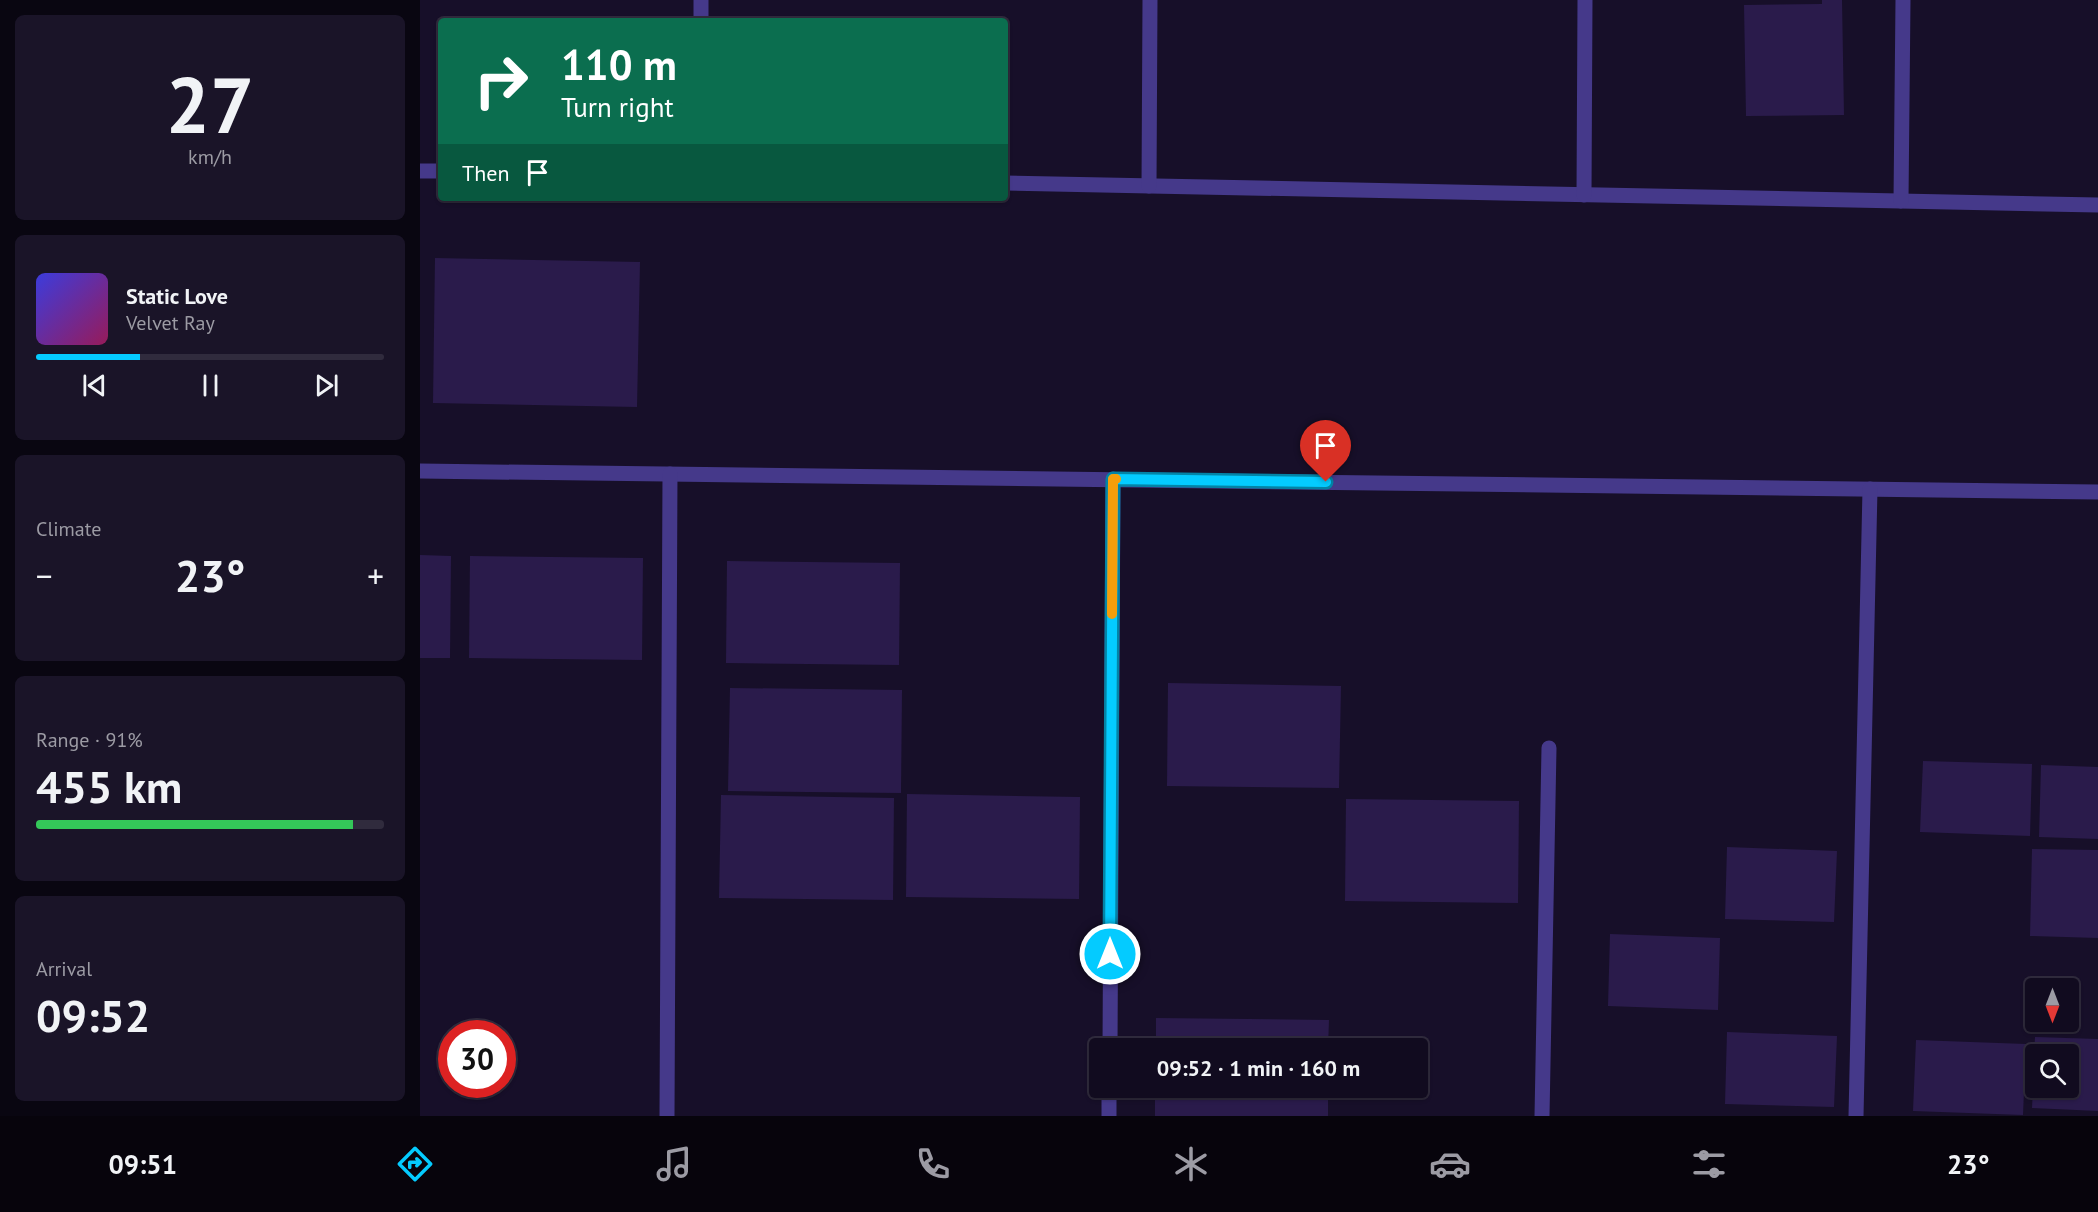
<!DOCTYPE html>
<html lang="en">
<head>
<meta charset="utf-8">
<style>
  :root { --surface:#110b1f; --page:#1a1428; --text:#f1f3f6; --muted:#9c9ba4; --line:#302b3d; --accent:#04cbff }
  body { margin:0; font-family:"PT Sans",sans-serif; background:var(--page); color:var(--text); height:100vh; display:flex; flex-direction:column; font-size:22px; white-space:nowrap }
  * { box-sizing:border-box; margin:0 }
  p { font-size:20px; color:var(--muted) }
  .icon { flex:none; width:33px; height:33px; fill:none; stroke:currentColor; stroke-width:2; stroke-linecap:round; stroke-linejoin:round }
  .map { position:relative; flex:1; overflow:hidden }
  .drawer { display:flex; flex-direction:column; gap:15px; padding:15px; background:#090611; width:420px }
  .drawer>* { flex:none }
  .guide { position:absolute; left:18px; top:18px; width:570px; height:183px; border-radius:6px; box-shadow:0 2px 4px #0004,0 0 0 2px var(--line); background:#0b6e4f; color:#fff; overflow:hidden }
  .needle { width:39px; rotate:180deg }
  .controls { position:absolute; left:1605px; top:978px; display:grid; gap:12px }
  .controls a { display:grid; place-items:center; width:54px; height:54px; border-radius:6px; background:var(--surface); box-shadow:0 2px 4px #0004,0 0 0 2px var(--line); font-size:30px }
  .speed { position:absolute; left:18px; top:1020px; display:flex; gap:12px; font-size:30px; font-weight:700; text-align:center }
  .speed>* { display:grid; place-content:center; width:78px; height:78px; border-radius:50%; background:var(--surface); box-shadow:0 2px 4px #0004,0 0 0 2px var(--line); line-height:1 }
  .speed .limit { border:9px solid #d22; background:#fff; color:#111 }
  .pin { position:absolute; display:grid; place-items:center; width:51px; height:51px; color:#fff; margin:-62px -26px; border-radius:50% 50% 50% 0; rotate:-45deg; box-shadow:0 0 6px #0007 }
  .pin .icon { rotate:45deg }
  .me { position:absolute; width:66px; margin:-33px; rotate:0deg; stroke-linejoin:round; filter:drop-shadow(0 0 4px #0008) }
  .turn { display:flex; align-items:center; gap:21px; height:126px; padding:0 24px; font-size:27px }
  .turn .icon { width:78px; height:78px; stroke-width:2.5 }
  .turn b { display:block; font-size:42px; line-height:51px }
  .then { display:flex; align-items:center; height:57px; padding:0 24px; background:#0003; gap:12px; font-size:22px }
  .big { font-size:45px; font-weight:800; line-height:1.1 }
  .drawer .card { flex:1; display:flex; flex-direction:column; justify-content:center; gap:9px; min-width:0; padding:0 21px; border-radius:9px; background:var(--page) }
  .drawer .dial { align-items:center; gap:0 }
  .dial b { font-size:78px; line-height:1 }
  .song { display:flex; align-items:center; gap:18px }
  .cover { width:72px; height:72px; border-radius:9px; background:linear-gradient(135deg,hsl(240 70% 55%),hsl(330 70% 35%)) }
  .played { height:6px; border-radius:3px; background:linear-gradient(90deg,var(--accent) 30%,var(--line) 30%) }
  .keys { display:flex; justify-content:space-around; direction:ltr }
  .heat { display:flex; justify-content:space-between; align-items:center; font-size:33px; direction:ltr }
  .charge { height:9px; border-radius:4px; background:linear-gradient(90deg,#34c759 91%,var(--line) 0) }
  .trip { position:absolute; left:669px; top:1038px; width:339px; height:60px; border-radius:6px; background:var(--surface); box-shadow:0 2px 4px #0004,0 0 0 2px var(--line); font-weight:800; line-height:60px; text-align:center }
  .dock { display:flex; height:96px; justify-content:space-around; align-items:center; background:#07040c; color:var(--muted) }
  .dock .icon { width:42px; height:42px }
  .dock .current { color:var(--accent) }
  .dock b { font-size:27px; color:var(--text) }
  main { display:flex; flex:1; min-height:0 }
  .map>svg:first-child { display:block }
  .building { fill:#2a1b4b }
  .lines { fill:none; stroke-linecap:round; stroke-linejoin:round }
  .minor { stroke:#45398a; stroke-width:15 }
  .route-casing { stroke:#0384a6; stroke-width:15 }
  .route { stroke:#04cbff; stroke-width:10 }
  .slow { stroke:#f59e0b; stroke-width:10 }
</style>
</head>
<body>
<main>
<section class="drawer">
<div class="card dial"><b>27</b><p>km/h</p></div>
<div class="card">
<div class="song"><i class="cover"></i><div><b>Static Love</b><p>Velvet Ray</p></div></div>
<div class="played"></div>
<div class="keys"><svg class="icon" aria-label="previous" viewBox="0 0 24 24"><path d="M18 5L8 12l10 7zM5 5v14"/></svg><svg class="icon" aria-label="pause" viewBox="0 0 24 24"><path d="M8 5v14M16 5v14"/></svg><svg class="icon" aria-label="next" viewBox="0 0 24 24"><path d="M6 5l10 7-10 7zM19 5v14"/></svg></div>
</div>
<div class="card"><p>Climate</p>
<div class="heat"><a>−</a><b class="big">23°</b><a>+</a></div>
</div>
<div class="card"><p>Range · 91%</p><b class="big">455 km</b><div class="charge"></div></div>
<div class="card"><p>Arrival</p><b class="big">09:52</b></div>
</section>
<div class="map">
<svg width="1678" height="1116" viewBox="0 0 1678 1116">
  <rect width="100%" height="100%" fill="#170f29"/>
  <!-- building -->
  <g class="building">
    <path d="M1402 0H1422L1424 115 1326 116 1324 5 1402 4Z"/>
    <path d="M15 258 220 262 217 407 13 403Z"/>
    <path d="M0 555 31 556 30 658H0Z"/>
    <path d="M50 556 223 558 222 660 49 658Z"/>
    <path d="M307 561 480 563 479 665 306 663Z"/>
    <path d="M748 683 921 686 919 788 747 786Z"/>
    <path d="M310 688 482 690 481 793 308 791Z"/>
    <path d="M1503 761 1612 764 1610 836 1500 832Z"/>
    <path d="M1621 765 1678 767V839L1619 837Z"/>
    <path d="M487 794 660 797 659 899 486 897Z"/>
    <path d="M301 795 474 798 473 900 299 898Z"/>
    <path d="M926 799 1099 801 1098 903 925 901Z"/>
    <path d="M1307 847 1417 851 1414 922 1305 919Z"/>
    <path d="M1612 849 1678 850V938L1610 936Z"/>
    <path d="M1190 934 1300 938 1298 1010 1188 1006Z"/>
    <path d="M736 1018 909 1020 908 1048H736Z"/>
    <path d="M1307 1032 1417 1036 1414 1107 1305 1104Z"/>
    <path d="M1615 1037 1678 1039V1111L1612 1108 1614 1064H1616V1088H1648V1054H1614Z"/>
    <path d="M1496 1040 1606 1044 1603 1115 1493 1111Z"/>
    <rect x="735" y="1088" width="173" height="28"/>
  </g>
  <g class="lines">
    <!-- minor -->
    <g class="minor">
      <path d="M281 21V0"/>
      <path d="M0 171H21"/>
      <path d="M585 183 1678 205"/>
      <path d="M729 186 730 0"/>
      <path d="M1164 195 1165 0"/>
      <path d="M1481 201 1483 0"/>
      <path d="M0 471 1678 492"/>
      <path d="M690 1048 693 479"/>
      <path d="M247 1116 250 474"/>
      <path d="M689 1116V1088"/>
      <path d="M1122 1116 1129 748"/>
      <path d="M1436 1116 1450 489"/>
    </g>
  </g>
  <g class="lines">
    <defs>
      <path id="route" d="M690 954 693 479 906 482"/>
    </defs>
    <!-- route casing -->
    <use href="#route" class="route-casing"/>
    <!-- route -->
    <use href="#route" class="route"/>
    <!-- slow -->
    <path class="slow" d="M692 614 693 479H696"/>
  </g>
</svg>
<div class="controls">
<a><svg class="needle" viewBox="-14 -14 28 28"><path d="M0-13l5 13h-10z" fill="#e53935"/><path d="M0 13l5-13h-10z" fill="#9c9ba4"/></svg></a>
<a><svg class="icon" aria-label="search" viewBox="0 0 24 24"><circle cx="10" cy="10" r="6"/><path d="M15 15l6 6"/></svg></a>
</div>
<div class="speed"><div class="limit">30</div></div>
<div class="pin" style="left:906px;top:482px;background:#d93025"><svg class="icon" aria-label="arrive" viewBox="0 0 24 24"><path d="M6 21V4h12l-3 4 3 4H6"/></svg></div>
<svg class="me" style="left:690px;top:954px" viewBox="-20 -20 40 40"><circle r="17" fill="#04cbff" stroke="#fff" stroke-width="3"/><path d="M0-11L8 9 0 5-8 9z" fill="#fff"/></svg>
<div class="trip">09:52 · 1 min · 160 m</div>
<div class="guide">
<div class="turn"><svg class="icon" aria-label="right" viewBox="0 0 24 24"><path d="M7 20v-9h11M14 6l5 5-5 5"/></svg><div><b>110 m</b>Turn right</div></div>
<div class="then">Then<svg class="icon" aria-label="arrive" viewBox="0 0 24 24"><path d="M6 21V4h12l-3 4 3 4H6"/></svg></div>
</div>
</div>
</main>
<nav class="dock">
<b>09:51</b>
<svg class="icon current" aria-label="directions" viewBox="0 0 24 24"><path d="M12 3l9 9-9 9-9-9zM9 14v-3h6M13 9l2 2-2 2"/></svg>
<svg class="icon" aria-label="music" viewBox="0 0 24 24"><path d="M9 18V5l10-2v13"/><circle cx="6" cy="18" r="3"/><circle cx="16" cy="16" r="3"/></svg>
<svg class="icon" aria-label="phone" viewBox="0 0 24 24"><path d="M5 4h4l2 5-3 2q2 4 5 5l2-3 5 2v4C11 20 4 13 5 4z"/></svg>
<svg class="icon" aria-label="climate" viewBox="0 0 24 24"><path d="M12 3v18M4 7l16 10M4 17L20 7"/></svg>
<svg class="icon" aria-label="car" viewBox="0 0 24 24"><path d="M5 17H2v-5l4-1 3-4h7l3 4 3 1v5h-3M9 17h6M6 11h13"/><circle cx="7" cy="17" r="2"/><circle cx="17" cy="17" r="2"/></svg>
<svg class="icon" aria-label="filters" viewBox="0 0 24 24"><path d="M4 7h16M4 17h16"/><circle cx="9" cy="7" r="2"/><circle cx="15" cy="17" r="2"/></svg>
<b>23°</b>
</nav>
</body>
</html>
